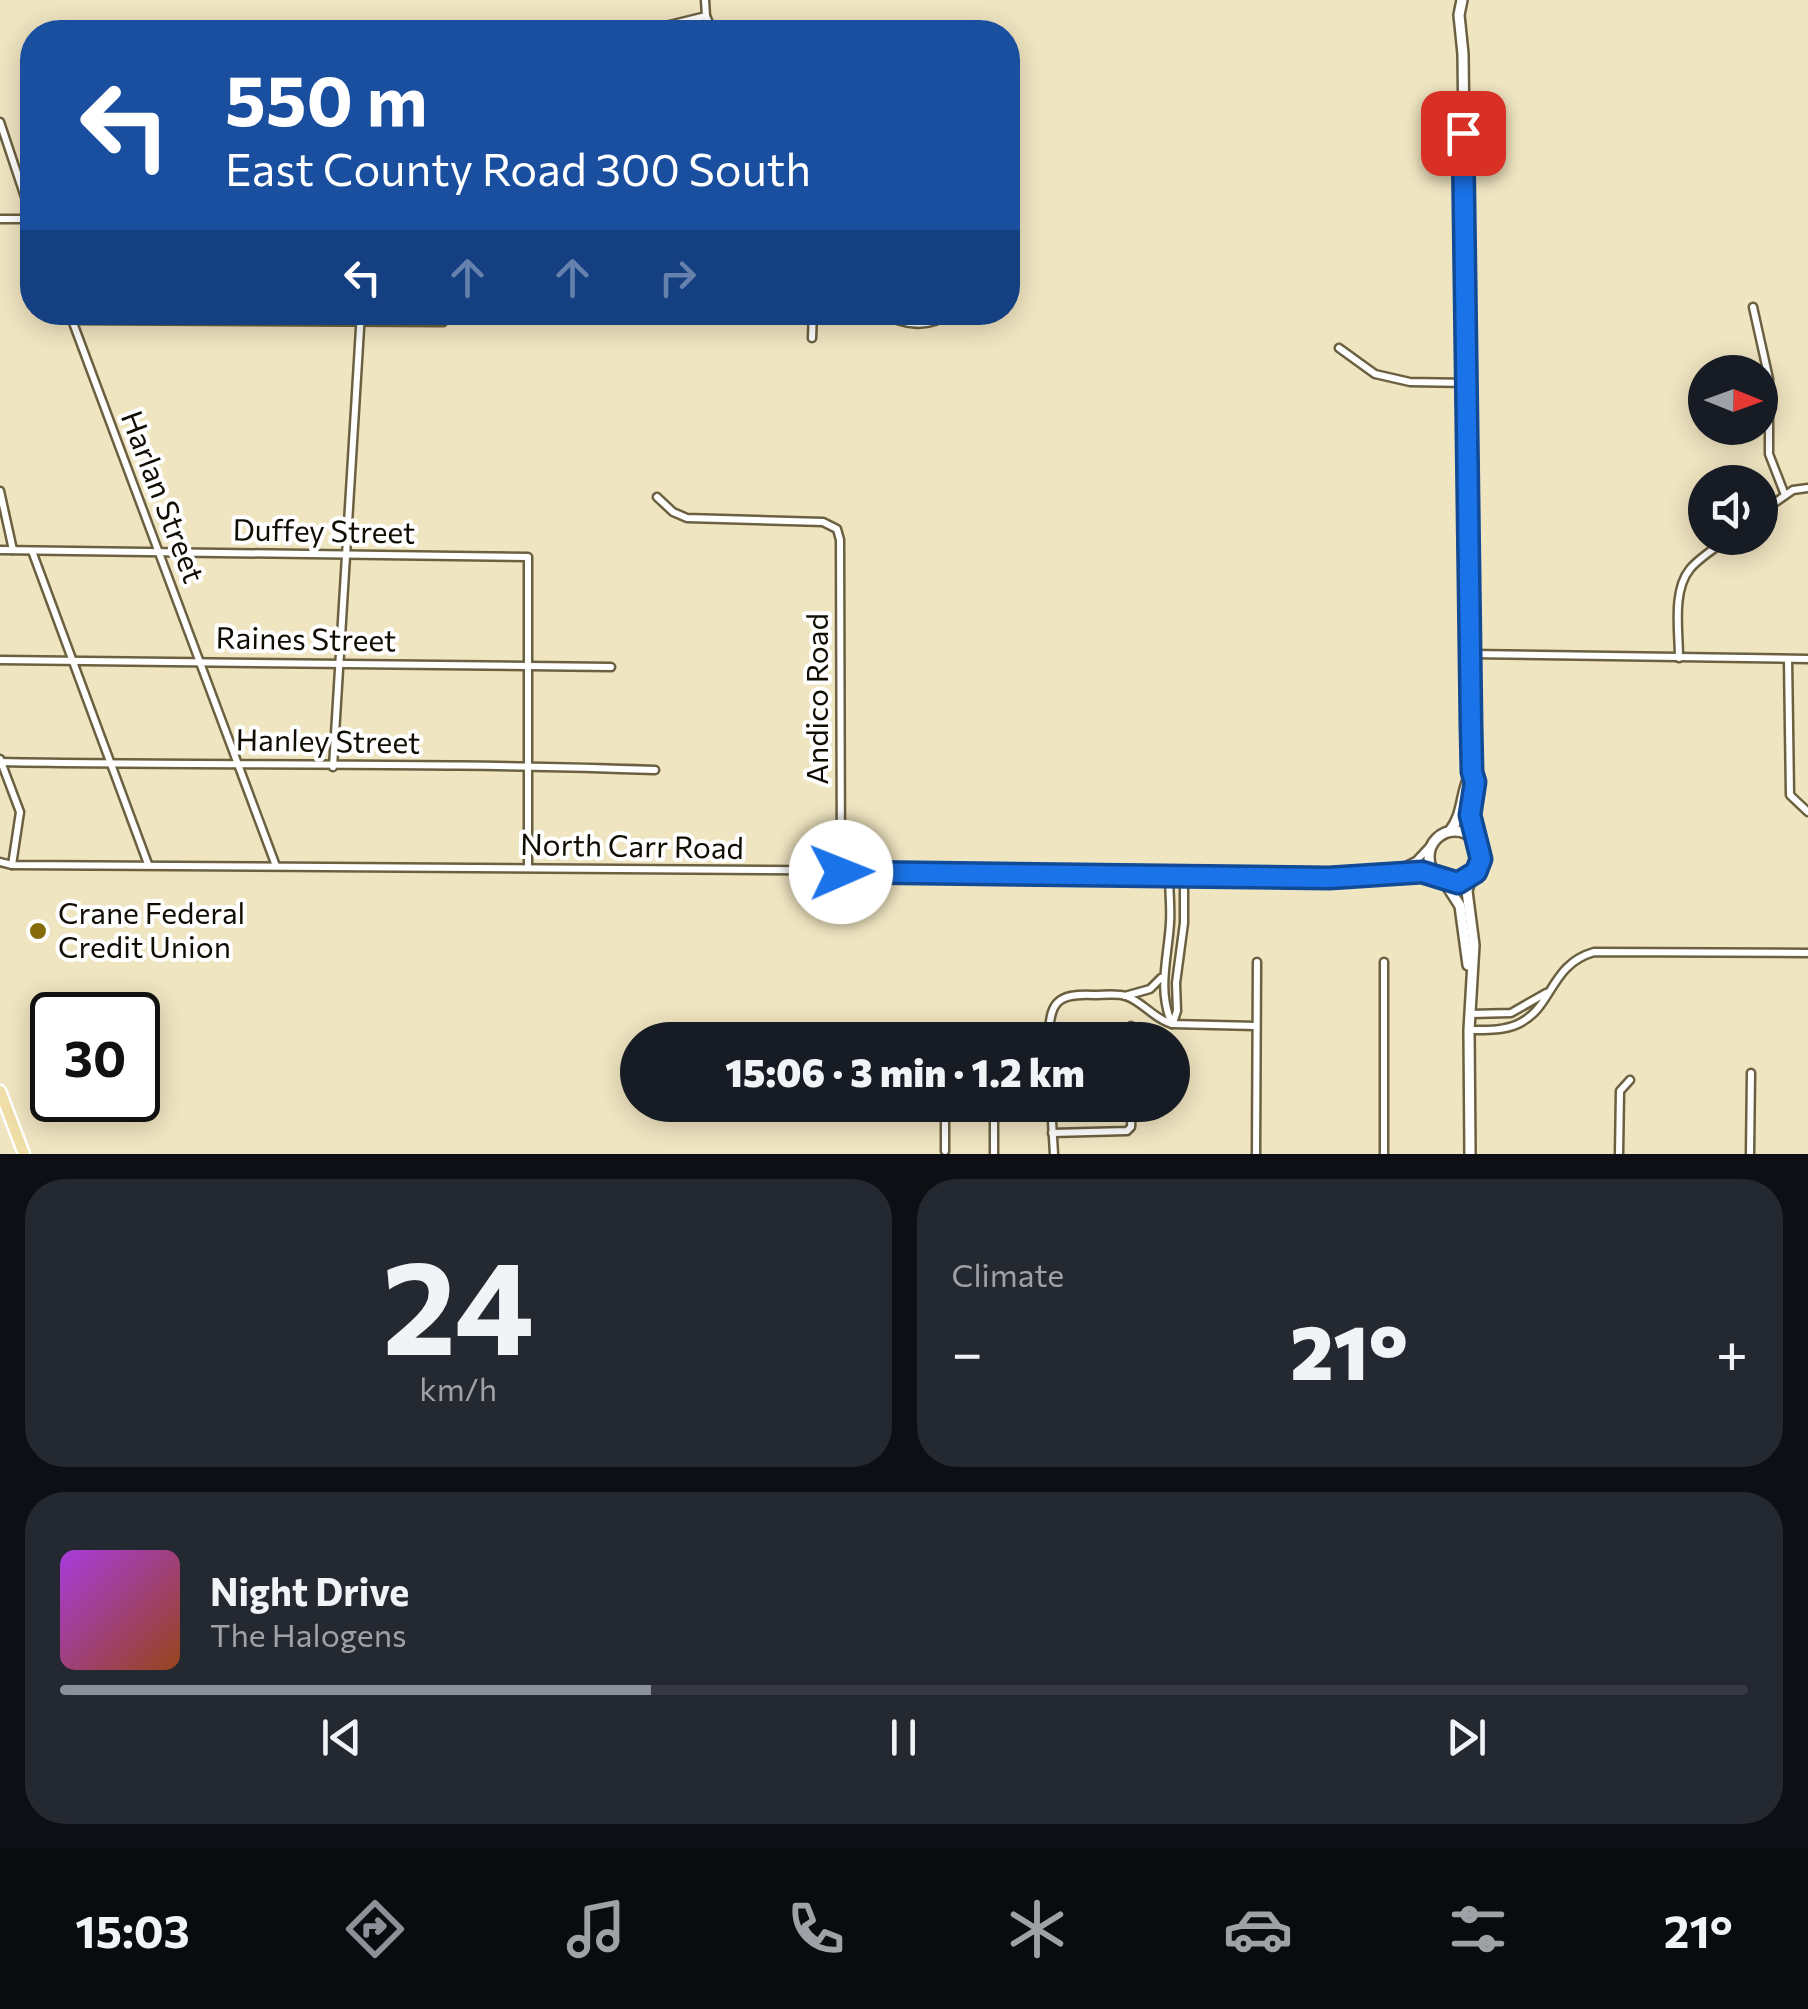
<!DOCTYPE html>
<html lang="en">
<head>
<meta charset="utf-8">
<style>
  :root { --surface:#171b24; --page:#242831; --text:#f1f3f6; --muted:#9ea1a6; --line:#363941; --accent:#8c9099 }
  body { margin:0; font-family:Commissioner,sans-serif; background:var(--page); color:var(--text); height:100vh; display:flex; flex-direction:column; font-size:38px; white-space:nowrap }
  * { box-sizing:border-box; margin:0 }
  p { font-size:32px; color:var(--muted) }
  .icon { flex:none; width:55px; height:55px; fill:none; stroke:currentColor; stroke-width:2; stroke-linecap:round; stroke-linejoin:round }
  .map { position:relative; height:1154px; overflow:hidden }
  .details { display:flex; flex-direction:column; gap:25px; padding:25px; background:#0d0f14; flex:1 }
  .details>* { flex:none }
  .top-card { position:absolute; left:20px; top:20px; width:1000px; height:305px; border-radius:40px; box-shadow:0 5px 25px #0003; background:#1a4fa0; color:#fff; overflow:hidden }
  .needle { width:65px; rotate:91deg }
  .fabs { position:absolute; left:1688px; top:355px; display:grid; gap:20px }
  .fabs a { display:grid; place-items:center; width:90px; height:90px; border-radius:50%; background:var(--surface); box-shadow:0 5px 25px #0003; font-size:50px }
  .speed { position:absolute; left:30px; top:992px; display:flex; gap:20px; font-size:50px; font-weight:700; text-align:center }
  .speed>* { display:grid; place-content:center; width:130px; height:130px; border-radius:50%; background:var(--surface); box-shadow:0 5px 25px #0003; line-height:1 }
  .speed .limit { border:5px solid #111; border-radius:15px; background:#fff; color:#111 }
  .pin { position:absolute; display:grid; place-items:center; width:85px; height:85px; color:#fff; margin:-42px; border-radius:20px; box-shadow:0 5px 15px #0006 }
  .me { position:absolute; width:110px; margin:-55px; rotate:89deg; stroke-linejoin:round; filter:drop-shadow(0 0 8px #0008) }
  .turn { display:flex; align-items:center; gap:35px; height:210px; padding:0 40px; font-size:45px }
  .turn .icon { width:130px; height:130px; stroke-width:2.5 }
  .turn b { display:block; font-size:70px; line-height:85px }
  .lanes { display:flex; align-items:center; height:95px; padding:0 40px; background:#0003; justify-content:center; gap:50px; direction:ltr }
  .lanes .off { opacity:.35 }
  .big { font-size:75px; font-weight:800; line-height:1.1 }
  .details .widget { flex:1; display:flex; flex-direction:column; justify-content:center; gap:15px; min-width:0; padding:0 35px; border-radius:40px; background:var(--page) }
  .details .dial { align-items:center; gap:0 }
  .dial b { font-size:130px; line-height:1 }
  .song { display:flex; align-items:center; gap:30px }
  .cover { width:120px; height:120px; border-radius:15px; background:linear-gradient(135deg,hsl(280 70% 55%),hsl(20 70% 35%)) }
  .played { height:10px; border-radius:5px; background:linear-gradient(90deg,var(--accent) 35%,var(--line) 35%) }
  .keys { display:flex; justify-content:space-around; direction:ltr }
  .heat { display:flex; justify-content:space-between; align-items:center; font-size:55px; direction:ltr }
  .details .tiles { flex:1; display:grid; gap:25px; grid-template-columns:1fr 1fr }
  .widget:last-child { grid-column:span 2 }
  .trip { position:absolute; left:620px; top:1022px; width:570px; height:100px; border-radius:50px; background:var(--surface); box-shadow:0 5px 25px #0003; font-weight:800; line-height:100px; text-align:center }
  .tabs { display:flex; height:160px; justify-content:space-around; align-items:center; background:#090b0e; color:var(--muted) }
  .tabs .icon { width:70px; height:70px }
  .tabs .selected { color:var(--accent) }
  .tabs b { font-size:45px; color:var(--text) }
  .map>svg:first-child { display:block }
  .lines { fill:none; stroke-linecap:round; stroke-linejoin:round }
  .minor-casing { stroke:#6b6141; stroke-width:11 }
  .tertiary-casing { stroke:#6b6141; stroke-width:14 }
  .primary-casing { stroke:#fff; stroke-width:15 }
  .minor { stroke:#fff; stroke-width:6 }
  .tertiary { stroke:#fff; stroke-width:9 }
  .primary { stroke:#efdea6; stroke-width:10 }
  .route-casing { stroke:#114b97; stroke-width:25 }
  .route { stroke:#1a73e8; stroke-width:18 }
  .poi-dot { fill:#856c09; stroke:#fff; stroke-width:4 }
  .labels { text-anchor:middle; stroke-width:8; stroke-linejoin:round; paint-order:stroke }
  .street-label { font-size:30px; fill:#110d03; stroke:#fff }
  .poi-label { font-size:30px; fill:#110d03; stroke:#fff; text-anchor:start }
</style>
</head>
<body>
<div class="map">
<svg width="1808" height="1154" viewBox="0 0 1808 1154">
  <rect width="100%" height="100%" fill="#f0e5c1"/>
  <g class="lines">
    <defs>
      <g id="minor">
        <path d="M705 0 706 16 713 32"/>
        <path d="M645 31 706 16"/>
        <path d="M0 122 32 218"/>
        <path d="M21 183H32"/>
        <path d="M0 219H32"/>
        <path d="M1753 307 1769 379V454L1785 495"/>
        <path d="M69 312 276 866"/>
        <path d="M671 312C699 319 723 324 751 312"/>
        <path d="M878 312C903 324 927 331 951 312"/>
        <path d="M72 320 443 322"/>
        <path d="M812 338 813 312"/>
        <path d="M1339 348 1375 374 1410 382 1468 383"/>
        <path d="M0 491 13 550"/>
        <path d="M657 497 673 512 687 518 823 522 837 529 840 540 841 872"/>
        <path d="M1760 513 1793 490 1808 488"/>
        <path d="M0 550 528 557V868"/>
        <path d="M32 551 148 864"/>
        <path d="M1471 654 1808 659"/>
        <path d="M1679 658C1679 631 1672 591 1690 569 1700 557 1717 547 1729 538"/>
        <path d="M1788 659 1790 795 1808 812"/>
        <path d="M0 660 611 667"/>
        <path d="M0 759 20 812 12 865"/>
        <path d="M0 762C218 766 437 762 655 770"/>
        <path d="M333 767 361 312"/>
        <path d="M0 862 12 865 933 871 1329 878 1422 872 1437 876"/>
        <path d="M1390 874 1416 861 1431 845"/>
        <path d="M1169 875C1169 890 1171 907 1170 923 1168 958 1157 990 1172 1024"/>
        <path d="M1384 962V1154"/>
        <path d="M1125 996 1150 989 1161 978"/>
        <path d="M1470 1014 1511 1013 1546 993"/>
        <path d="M1173 1023 1177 1011 1176 983 1184 923V875"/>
        <path d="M1469 1030C1485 1030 1503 1031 1518 1024 1554 1007 1549 965 1594 952L1808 953"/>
        <path d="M1049 1040C1049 1003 1056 993 1094 995 1103 995 1117 993 1126 996 1143 1002 1154 1019 1172 1024L1256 1026"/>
        <path d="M1131 1040V1026"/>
        <path d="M994 1105V1154"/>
        <path d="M1051 1105 1054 1154"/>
        <path d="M1052 1133 1127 1131 1131 1127 1132 1105"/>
        <path d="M945 1151V1105"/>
        <path d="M1256 1154 1257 962"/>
        <path d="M1619 1154 1620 1091 1630 1080"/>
        <path d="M1750 1154 1751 1073"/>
      </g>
      <g id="tertiary">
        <path d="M1462 0 1459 15 1463 54 1471 726 1475 782 1470 815 1474 839"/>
        <circle cx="1455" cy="857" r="26"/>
        <path d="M1450 831C1465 812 1460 790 1472 772"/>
        <path d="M1444 881 1460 906 1468 965"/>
        <path d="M1470 1154 1469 1030 1474 945 1467 891 1471 878"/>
      </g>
      <path id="primary" d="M0 1091 24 1154"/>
    </defs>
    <!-- minor casing -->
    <use href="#minor" class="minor-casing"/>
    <!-- tertiary casing -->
    <use href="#tertiary" class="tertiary-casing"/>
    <!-- primary casing -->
    <use href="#primary" class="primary-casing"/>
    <!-- minor -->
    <use href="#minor" class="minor"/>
    <!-- tertiary -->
    <use href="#tertiary" class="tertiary"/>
    <!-- primary -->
    <use href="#primary" class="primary"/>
  </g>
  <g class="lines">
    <defs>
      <path id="route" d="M841 872 1329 878 1422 872 1458 883 1476 872 1481 859 1470 815 1475 782 1472 772 1471 726 1463 133"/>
    </defs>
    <!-- route casing -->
    <use href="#route" class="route-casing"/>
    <!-- route -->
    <use href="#route" class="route"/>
  </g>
  <!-- markers -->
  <circle class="poi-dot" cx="38" cy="931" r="10"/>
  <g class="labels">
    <!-- street labels -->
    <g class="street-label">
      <text transform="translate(162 497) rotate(69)" y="10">Harlan Street</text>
      <text transform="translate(324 532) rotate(1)" y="10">Duffey Street</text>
      <text transform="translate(306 640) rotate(1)" y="10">Raines Street</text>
      <text transform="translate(818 699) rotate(-90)" y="10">Andico Road</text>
      <text transform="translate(328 742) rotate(1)" y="10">Hanley Street</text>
      <text transform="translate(632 847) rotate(1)" y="10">North Carr Road</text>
    </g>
    <!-- poi labels -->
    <g class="poi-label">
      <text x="58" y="924">Crane Federal<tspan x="58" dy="34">Credit Union</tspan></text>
    </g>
  </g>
</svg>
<div class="fabs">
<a><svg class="needle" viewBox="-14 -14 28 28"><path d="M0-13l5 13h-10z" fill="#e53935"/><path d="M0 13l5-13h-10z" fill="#9ea1a6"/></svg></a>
<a><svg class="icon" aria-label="sound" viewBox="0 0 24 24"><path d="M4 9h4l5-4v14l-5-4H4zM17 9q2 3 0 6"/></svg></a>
</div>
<div class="speed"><div class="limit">30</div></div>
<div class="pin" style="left:1463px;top:133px;background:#d93025"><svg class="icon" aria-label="arrive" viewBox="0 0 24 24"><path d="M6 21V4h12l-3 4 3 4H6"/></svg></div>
<svg class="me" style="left:841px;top:872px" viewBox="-20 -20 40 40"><circle r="19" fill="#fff"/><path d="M0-13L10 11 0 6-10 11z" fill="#1a73e8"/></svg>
<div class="trip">15:06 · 3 min · 1.2 km</div>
<div class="top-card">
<div class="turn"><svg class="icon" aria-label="left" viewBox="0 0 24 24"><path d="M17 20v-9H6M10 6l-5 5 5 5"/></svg><div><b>550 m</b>East County Road 300 South</div></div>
<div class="lanes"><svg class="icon" aria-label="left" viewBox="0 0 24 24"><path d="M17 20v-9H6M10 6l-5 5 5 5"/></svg><svg class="icon off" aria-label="ahead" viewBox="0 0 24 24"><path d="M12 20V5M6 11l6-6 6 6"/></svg><svg class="icon off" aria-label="ahead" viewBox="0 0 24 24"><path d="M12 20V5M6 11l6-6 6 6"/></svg><svg class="icon off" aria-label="right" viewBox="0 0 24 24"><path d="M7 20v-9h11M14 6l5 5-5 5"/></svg></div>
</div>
</div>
<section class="details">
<div class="tiles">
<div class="widget dial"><b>24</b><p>km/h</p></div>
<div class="widget"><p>Climate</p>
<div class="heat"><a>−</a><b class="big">21°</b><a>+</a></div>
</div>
<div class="widget">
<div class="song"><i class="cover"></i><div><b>Night Drive</b><p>The Halogens</p></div></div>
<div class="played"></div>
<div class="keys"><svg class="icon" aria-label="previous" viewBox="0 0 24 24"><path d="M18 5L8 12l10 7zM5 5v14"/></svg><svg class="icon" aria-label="pause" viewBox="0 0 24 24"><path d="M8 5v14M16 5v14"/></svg><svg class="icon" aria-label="next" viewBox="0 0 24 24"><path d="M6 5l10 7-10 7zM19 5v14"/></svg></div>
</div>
</div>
</section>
<nav class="tabs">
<b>15:03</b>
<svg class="icon selected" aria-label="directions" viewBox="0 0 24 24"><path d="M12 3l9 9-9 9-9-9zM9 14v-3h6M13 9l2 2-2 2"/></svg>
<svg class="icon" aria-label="music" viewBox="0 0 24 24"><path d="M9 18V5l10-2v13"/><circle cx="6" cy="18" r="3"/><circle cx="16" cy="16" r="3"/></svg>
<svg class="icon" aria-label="phone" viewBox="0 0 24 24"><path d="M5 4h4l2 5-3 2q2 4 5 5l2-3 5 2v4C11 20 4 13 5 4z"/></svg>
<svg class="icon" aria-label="climate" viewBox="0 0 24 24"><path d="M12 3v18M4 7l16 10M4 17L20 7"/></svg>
<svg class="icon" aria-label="car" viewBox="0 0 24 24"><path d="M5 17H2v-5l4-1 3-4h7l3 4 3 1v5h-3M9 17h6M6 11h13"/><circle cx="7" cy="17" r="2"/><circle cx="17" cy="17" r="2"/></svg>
<svg class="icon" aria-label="filters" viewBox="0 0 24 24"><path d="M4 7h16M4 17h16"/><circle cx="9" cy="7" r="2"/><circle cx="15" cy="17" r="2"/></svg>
<b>21°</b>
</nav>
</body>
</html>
